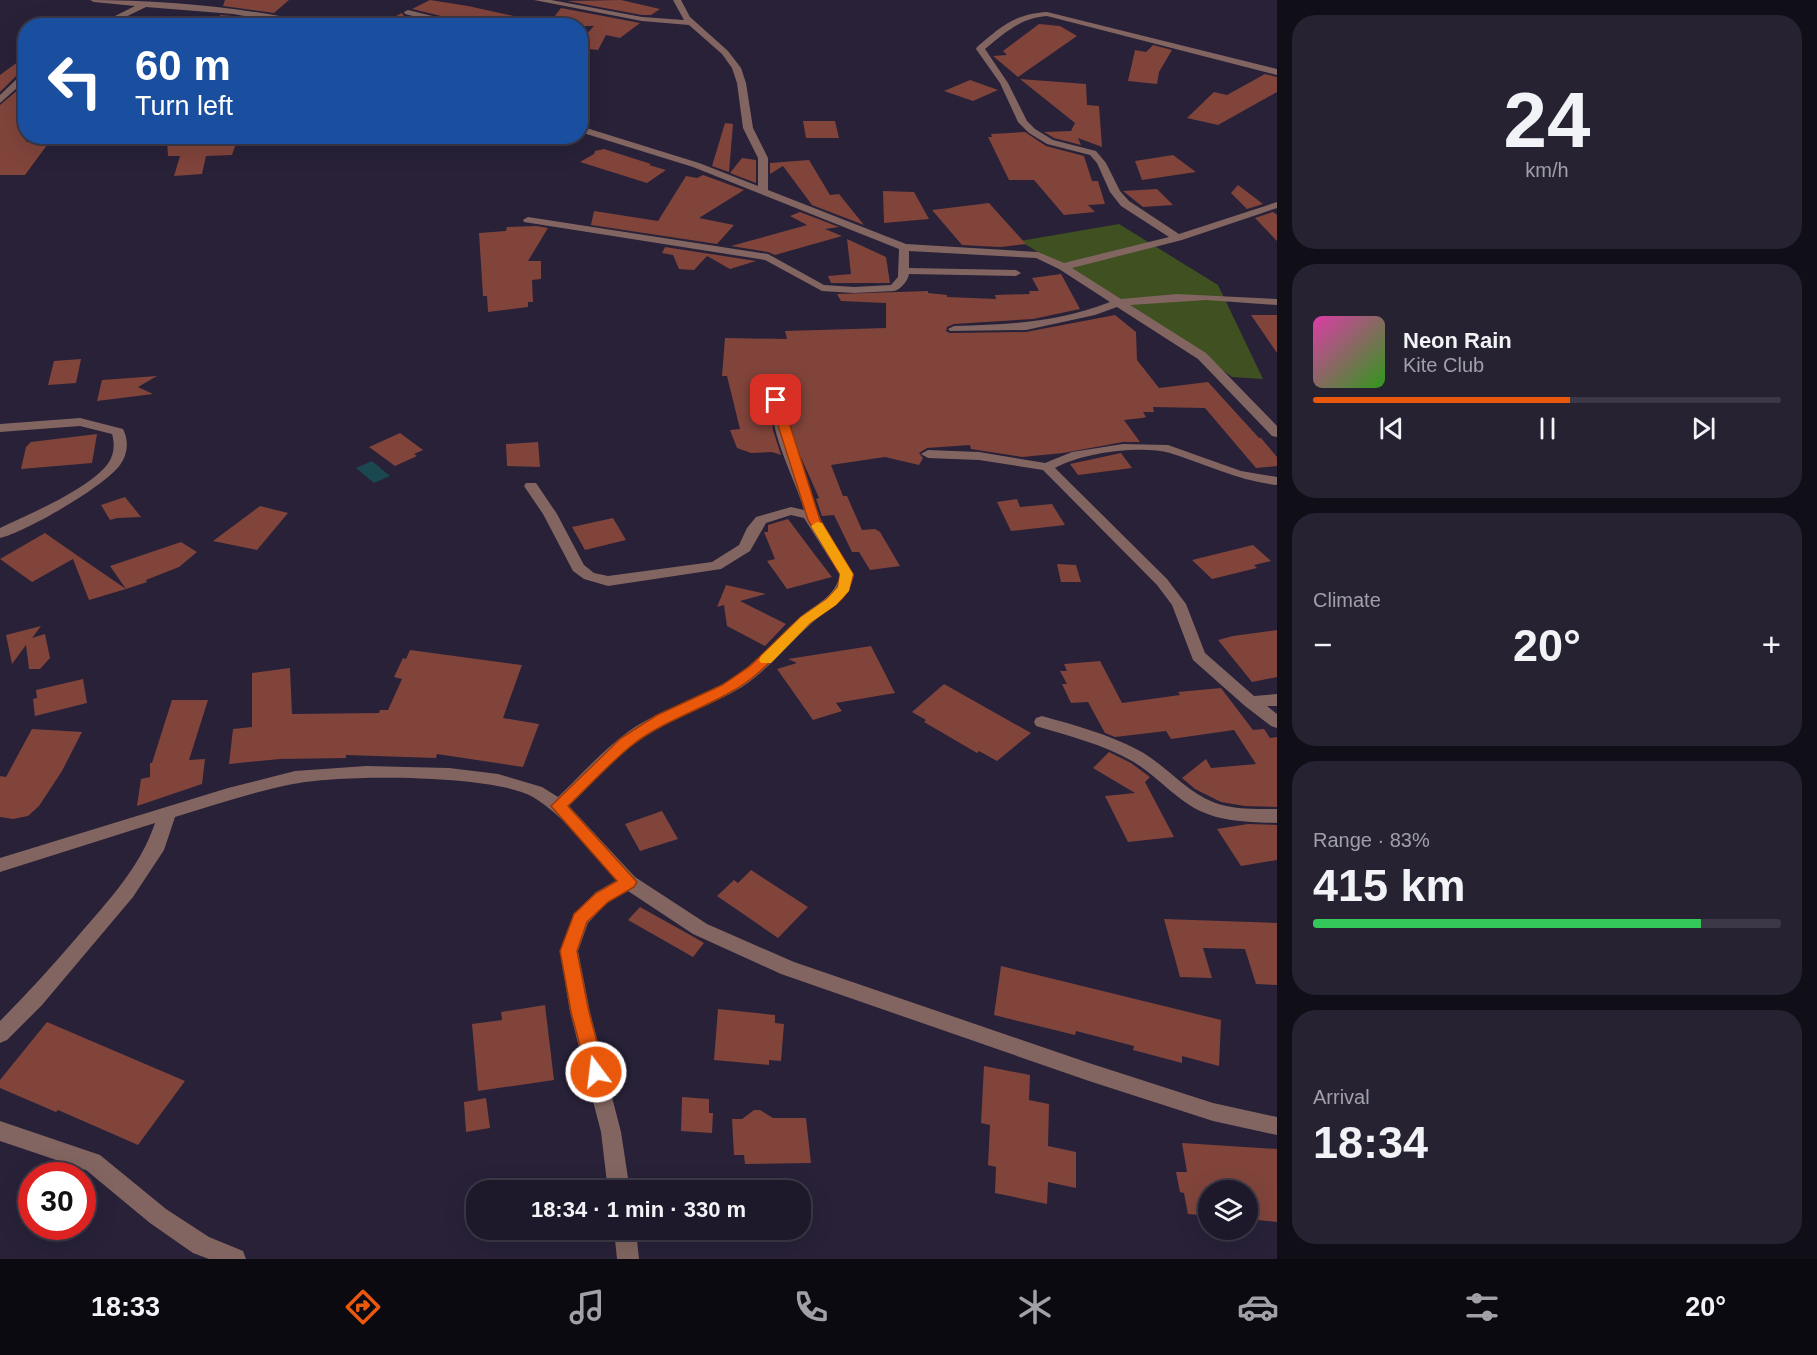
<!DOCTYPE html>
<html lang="en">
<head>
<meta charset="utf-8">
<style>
  :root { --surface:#1e192a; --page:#262232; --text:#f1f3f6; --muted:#a1a0a8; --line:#3c3847; --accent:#ea580c }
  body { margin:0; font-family:Arial,sans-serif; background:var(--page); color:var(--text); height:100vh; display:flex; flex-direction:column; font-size:22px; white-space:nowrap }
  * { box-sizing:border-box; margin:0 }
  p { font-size:20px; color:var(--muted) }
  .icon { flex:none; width:33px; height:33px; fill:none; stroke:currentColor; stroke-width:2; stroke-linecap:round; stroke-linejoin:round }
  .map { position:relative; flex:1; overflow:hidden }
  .side { display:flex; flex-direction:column; gap:15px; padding:15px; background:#100e17; width:540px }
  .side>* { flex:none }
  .top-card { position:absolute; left:18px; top:18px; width:570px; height:126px; border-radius:24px; box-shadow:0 6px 24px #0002,0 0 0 2px var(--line); background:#1a4fa0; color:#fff; overflow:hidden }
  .buttons { position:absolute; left:1198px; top:1180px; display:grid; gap:12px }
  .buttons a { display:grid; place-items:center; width:60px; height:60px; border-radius:50%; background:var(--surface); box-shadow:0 6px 24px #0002,0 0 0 2px var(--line); font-size:30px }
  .speed { position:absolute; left:18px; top:1162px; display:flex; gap:12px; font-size:30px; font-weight:700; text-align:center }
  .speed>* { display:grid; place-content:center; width:78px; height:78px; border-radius:50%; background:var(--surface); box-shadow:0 6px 24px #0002,0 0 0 2px var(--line); line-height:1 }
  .speed .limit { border:9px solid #d22; background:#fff; color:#111 }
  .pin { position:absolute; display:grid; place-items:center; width:51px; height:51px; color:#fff; margin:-26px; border-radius:12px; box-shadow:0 3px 9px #0006 }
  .me { position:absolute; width:66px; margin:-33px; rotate:345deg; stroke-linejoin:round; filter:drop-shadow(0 0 4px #0008) }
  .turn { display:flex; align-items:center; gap:21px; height:126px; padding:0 18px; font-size:27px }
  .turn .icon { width:78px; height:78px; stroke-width:2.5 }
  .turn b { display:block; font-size:42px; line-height:51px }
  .big { font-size:45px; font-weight:800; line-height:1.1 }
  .side .widget { flex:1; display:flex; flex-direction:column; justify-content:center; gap:9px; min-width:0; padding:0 21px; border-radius:24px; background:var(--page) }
  .side .dial { align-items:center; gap:0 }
  .dial b { font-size:78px; line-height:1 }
  .song { display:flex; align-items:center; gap:18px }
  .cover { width:72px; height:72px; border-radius:9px; background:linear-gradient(135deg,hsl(320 70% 55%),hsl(110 70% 35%)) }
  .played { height:6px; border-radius:3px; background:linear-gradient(90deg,var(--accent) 55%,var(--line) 55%) }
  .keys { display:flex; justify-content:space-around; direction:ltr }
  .heat { display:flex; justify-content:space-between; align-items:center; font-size:33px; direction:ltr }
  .charge { height:9px; border-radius:4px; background:linear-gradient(90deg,#34c759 83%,var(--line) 0) }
  .trip { position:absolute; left:466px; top:1180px; width:345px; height:60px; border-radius:24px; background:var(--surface); box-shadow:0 6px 24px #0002,0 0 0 2px var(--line); font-weight:800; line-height:60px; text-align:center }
  .dock { display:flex; height:96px; justify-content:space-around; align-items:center; background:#0c0a11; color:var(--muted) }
  .dock .icon { width:42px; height:42px }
  .dock .selected { color:var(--accent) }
  .dock b { font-size:27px; color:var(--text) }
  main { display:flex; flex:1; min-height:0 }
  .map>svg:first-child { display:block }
  .green { fill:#3f5021 }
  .water { fill:#1b4751 }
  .building { fill:#80443b }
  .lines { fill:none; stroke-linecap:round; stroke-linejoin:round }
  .minor { fill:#826560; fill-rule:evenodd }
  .route { fill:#ea580c; stroke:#983908; stroke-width:1.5 }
  .slow { fill:#f59e0b }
</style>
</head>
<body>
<main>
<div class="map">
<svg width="1277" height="1259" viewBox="0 0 1277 1259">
  <rect width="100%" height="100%" fill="#282138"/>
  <!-- green -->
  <path class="green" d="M1119 224 1218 285 1263 379 1232 377 1187 344 1020 241Z"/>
  <!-- water -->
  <path class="water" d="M372 461 390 476 374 483 356 468Z"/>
  <!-- building -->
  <g class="building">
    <path d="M225 0H289L274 13 223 6Z"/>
    <path d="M430 0 468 6 523 18 522 26H468L466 22 412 9Z"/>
    <path d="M621 0 660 9 651 15H642L567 1Z"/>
    <path d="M561 8 640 23 620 38 606 35 598 50 580 48V41L594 26H547Z"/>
    <path d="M402 13 404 16 440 26H376Z"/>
    <path d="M220 15 233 16 263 22 258 26H218Z"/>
    <path d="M1039 24 1060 26 1077 36 1018 77 993 56 1007 55 1003 51Z"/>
    <path d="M1153 45 1172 50 1159 72 1157 84 1128 81 1135 50 1146 52Z"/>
    <path d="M26 56V71H21L0 92V75Z"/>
    <path d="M1265 74 1277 77V92L1218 125 1187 118 1214 92 1227 95Z"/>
    <path d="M1020 79 1086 84 1087 105 1099 106 1102 147 1078 138 1081 145 1054 138 1044 132 1071 131 1075 123Z"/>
    <path d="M970 80 998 90 973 101 944 91Z"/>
    <path d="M26 83V142L50 141 25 175H0V105Z"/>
    <path d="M803 121H835L839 138H806Z"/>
    <path d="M725 123 733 124 729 172 712 166Z"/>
    <path d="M1025 132 1046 146 1084 156 1092 181H1098L1105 204 1088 205 1095 212 1064 215 1034 180H1009L988 137H992L991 134Z"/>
    <path d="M238 137 232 155 206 156 202 174 174 176 180 156H168L167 141Z"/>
    <path d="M604 149 651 164 649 165 666 170 647 183 580 162 594 154 595 151Z"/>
    <path d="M1173 155 1196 172 1142 180 1135 161Z"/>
    <path d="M742 158 756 160V183L730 173Z"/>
    <path d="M809 160 830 195 839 194 864 225 812 205 783 166 770 174V163Z"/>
    <path d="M703 175 744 190 699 218 734 225 717 244 591 225 594 211 658 221 686 176 697 178Z"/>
    <path d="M1238 185 1263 204 1247 209 1231 193Z"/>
    <path d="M1157 189 1173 205 1143 207 1123 191Z"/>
    <path d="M883 191 914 192 929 219 884 223Z"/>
    <path d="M989 203 1026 244 1000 247 962 245 932 210Z"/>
    <path d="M800 212 839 227 825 229 842 236 775 255 768 252 731 246 807 225 790 216Z"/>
    <path d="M1273 212 1277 215V241L1255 218Z"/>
    <path d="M536 226 548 228 528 261H541V279L532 280 533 302H528V307L488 312 487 296H483L479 233 506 231 507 227Z"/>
    <path d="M847 239 886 257 890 283H831L828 276 851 274Z"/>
    <path d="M665 247 756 261 730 269 707 256 694 270 679 269 673 255 662 253Z"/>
    <path d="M1061 274 1080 309 1033 319 954 324 947 327 946 331 950 333 1026 332 1115 315 1136 332 1137 360 1159 388 1208 382 1259 438H1261L1277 457V466L1256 468 1205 408 1153 407 1154 412H1143L1146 417 1142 418 1124 420 1140 442H1123L1063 453 1022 457 971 449 970 445 927 448 919 453 923 458 919 465 885 457 831 465 843 496H847L862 530 875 529 880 532 900 566 870 570 859 552H852L834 515 822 516 816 499 819 498 796 446 785 403 788 378 782 374 774 378 770 396 773 430 781 455 772 452 751 453 737 448 730 430 740 429 727 376H722L725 338 787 339 785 331 886 328V303L841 301 837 294 928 291V293L947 295V297L996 299 995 295 1030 294 1029 291H1039L1032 278Z"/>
    <path d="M1251 315H1277V353Z"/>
    <path d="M81 359 76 383 48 385 54 361Z"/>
    <path d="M157 376 138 387 153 394 97 401 102 380Z"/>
    <path d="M400 433 423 450 414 454 417 456 395 466 369 447Z"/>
    <path d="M97 434 92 463 21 469 26 447 31 442Z"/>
    <path d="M538 442 540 467 507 466 506 444Z"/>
    <path d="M1121 453 1132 468 1078 475 1070 464Z"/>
    <path d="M125 497 141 517 117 518 110 520 101 505Z"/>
    <path d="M1017 499 1020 507 1052 504 1065 525 1011 531 997 502Z"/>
    <path d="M260 506 288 513 257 550 213 541Z"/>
    <path d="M613 518 626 540 585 550 572 527Z"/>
    <path d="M788 519 815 555 832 577 787 589 767 561 775 559 764 532H768V525Z"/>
    <path d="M45 533 78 556 126 589 89 600 73 559 32 582 0 559Z"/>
    <path d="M181 542 197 552 179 567 146 580 147 582 126 589 110 566Z"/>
    <path d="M1253 545 1271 561 1254 565 1257 568 1212 579 1192 560Z"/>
    <path d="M1057 564 1076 565 1081 582H1061Z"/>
    <path d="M726 585 766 594 740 601 786 624 765 646 727 626 724 605 717 607Z"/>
    <path d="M41 626 32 638 45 634 50 658 40 669H29L26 645 12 664 6 635Z"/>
    <path d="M1277 630V677L1252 682 1218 640 1233 636Z"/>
    <path d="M871 646 895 693 836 703 842 711 813 720 777 669 797 663 788 659Z"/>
    <path d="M410 650 522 665 503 718 539 724 523 767 437 754 436 758 346 755V758L280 759 229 764 233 729 252 727V673L290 668 292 714 379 713 380 710H388L402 679 394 677 403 658 406 659Z"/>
    <path d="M1100 661 1122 703 1180 695 1178 692 1221 688 1253 730 1264 729 1270 738 1277 737V807L1245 806 1221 802 1195 789 1182 778 1206 759 1211 768 1256 764 1234 730 1171 739 1166 731 1115 737 1105 733 1088 702 1071 703 1062 684H1067L1060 671H1067L1064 664Z"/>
    <path d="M83 679 87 703 35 716 33 699 37 698 36 690Z"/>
    <path d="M944 684 1031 733 997 761 979 751 977 753 924 722 926 720 912 712Z"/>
    <path d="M172 700H208L189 760 205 759 202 784 137 806 141 779 150 777V763H152Z"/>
    <path d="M32 729 82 732 62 771 39 806 28 816 13 819 0 817V776L6 777Z"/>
    <path d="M1109 752 1131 763 1150 777 1145 782 1174 837 1128 842 1105 796 1135 793 1093 768Z"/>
    <path d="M662 811 678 839 640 851 625 824Z"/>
    <path d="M1248 824 1277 825V860L1241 866 1217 829Z"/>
    <path d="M751 870 808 907 778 938 717 896 734 880 738 883Z"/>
    <path d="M640 907 692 936 704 943 693 957 628 920Z"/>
    <path d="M1164 919 1277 923V985L1256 984 1245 949 1203 948 1212 978 1180 977Z"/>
    <path d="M1001 966 1221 1020 1219 1066 1182 1056V1063L1133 1050 1134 1046 1076 1031 1075 1035 994 1015Z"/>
    <path d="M545 1005 554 1080 478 1091 472 1024 502 1020 501 1012Z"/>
    <path d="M718 1009 775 1015V1023L784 1024 781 1061 769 1060V1065L714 1060Z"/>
    <path d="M47 1022 185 1081 138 1145 58 1110 56 1112 0 1088V1080Z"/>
    <path d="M984 1066 1030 1075 1029 1100 1049 1104 1048 1146 1076 1152V1188L1048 1182 1047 1204 995 1193 996 1167 988 1165 990 1125 981 1123Z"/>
    <path d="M682 1097 709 1099V1113H713L712 1133 681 1131Z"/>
    <path d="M486 1098 490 1128 466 1132 464 1102Z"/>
    <path d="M754 1110H760L773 1118H806L811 1163 745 1164 744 1155H734L732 1119H742Z"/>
    <path d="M1182 1143 1277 1149V1222L1248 1219V1191H1209V1216L1188 1214 1184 1193 1180 1192 1176 1172H1187Z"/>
  </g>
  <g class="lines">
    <!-- minor -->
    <g class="minor">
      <path d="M90 0C151 0 214 5 274 15 288 18 306 19 319 26H302L233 14 146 7 107 26H95L135 6 94 2Z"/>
      <path d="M534 0H551L642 17 684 20 673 0H681L690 17 728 51 741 68 746 83 753 128 768 158V190L906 244 1038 252 1064 263 1169 237 1121 206 1110 192 1097 163 1090 155 1047 144 1029 133 1018 122 1000 83 976 49 977 47C1001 27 1014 14 1047 12L1277 69V75L1047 16C1020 18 1005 33 985 49L1008 83 1027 121 1035 129 1053 140 1096 151 1106 163 1120 191 1129 201 1179 234 1277 202V208L1182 240 1072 268 1121 299 1177 294 1277 299V305L1206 300 1130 305 1206 353 1277 426V437L1272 436 1198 359 1117 307 1095 315 1026 330 950 331 948 329 954 326C1011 324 1056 323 1110 302L1059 269 1036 258 909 251V268L1016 270 1021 273 1016 276 909 274C908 281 900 290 894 291L854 293 822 291 765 260 524 222 523 220 528 217 768 254 824 285 854 287 891 285 898 277 899 249 693 167 580 132V126L699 163 758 186V158L743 128 737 83 732 68 722 54 689 25 642 21Z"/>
      <path d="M408 10 465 24 466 26H451L405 14 404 12Z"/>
      <path d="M23 73H26V80L0 103V95Z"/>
      <path d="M781 376 787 380 783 403 794 447 821 520 854 575C849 599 830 607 813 622 789 643 769 669 742 687 711 706 674 717 644 737 616 756 593 783 569 806L635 877 707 924 794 962 1089 1063 1213 1103 1277 1117V1135L1213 1121 1089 1081 781 974 693 934 628 891 608 902 588 923 578 951 590 1012 621 1132 630 1191H608L601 1132 570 1012 560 951 574 914 596 892 617 880C591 852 566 817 533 797 493 774 340 774 293 784 253 792 214 805 175 817L164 850 133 897 42 1005 7 1040 0 1043V1021C27 994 53 965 78 936 108 901 140 868 155 823L0 872V858L228 788 295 771 366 766 449 768 498 774 542 787 558 797C581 775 603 750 629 731 661 709 699 699 731 679 758 662 777 637 800 617 816 604 835 597 840 575L804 518 791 515 766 523 750 551 721 569 608 586 584 579 573 571 543 514 524 486 526 483H536L557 514 584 565 594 573 608 576 712 562 739 545 747 528 756 517 791 507 804 510C792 469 762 424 775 380Z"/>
      <path d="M80 418 123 429C129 441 128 454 120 465 105 486 26 532 0 538V528C29 514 92 488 109 462 114 454 115 444 112 434L80 426 0 432V424Z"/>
      <path d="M1123 444 1168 445 1241 471 1277 477V485C1238 481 1206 464 1170 453 1140 445 1082 453 1055 468L1167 579 1186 604 1205 653 1254 696 1277 694V706H1267L1277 714V728L1271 726 1245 706 1193 660 1172 605 1157 585 1043 470 979 460 928 458 921 454 928 450 979 452 1045 463 1072 452Z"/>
      <path d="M1042 716C1074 725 1108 734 1138 750 1165 764 1185 791 1213 802 1233 810 1256 809 1277 809V823C1248 822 1216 822 1191 806 1170 793 1154 774 1132 761 1102 744 1069 736 1036 726L1034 722 1036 718Z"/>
      <path d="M0 1121 100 1155 166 1209 209 1237 243 1251 246 1259H209L193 1253 150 1223 86 1170 0 1141Z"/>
      <path d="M614 1230H636L639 1259H617Z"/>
    </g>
  </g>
  <!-- route -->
  <path class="route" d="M776 397 782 400 820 520 853 574C849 603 829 607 810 623 783 646 763 675 731 692 698 711 661 722 631 746 609 764 589 786 568 806L637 882 634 887 608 902 587 922 577 951 589 1012 605 1072 602 1078 596 1080 589 1078 587 1072 571 1012 560 951 574 914 596 893 617 881 551 806 621 738 657 715 722 685 750 666 801 617 827 599 838 587 840 574 808 520 770 400Z"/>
  <!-- slow -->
  <path class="slow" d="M817 522 822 523 853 574 849 591 836 605 810 623 771 663H761L759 660 761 656 801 617 827 599 838 587 840 574 811 526Z"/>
</svg>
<div class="buttons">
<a><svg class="icon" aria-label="layers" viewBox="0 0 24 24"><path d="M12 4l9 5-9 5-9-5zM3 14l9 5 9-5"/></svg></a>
</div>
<div class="speed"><div class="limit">30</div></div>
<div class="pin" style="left:776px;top:400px;background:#d93025"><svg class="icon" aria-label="arrive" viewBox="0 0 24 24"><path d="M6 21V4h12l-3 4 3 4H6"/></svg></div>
<svg class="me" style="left:596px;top:1072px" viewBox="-20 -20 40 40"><circle r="17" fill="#ea580c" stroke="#fff" stroke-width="3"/><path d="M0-11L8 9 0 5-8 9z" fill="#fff"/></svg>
<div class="trip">18:34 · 1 min · 330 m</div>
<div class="top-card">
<div class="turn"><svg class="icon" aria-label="left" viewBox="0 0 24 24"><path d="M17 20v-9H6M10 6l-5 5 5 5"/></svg><div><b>60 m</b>Turn left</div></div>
</div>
</div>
<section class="side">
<div class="widget dial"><b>24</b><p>km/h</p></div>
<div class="widget">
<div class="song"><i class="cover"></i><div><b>Neon Rain</b><p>Kite Club</p></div></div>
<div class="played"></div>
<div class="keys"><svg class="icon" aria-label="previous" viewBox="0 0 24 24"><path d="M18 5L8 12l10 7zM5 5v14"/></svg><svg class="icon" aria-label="pause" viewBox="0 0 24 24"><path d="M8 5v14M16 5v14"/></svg><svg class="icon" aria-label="next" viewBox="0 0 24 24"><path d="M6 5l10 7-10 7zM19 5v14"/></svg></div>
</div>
<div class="widget"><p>Climate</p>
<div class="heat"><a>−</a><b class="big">20°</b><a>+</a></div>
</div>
<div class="widget"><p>Range · 83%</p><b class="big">415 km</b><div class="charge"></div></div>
<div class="widget"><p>Arrival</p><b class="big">18:34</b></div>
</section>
</main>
<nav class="dock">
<b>18:33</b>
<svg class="icon selected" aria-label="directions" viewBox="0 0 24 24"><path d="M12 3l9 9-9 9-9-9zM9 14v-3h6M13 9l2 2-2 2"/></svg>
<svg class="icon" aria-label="music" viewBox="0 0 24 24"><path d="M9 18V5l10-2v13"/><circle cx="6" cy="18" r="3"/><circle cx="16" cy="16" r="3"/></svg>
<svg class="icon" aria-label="phone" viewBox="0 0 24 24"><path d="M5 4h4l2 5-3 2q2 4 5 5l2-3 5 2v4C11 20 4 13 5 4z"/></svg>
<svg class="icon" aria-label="climate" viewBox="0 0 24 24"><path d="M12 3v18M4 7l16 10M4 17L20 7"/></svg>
<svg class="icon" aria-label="car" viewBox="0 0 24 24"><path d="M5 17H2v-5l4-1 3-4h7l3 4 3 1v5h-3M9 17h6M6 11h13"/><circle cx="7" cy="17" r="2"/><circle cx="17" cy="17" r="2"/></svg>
<svg class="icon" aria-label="filters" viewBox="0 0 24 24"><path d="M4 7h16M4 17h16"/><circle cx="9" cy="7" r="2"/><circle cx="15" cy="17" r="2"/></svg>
<b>20°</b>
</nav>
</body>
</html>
